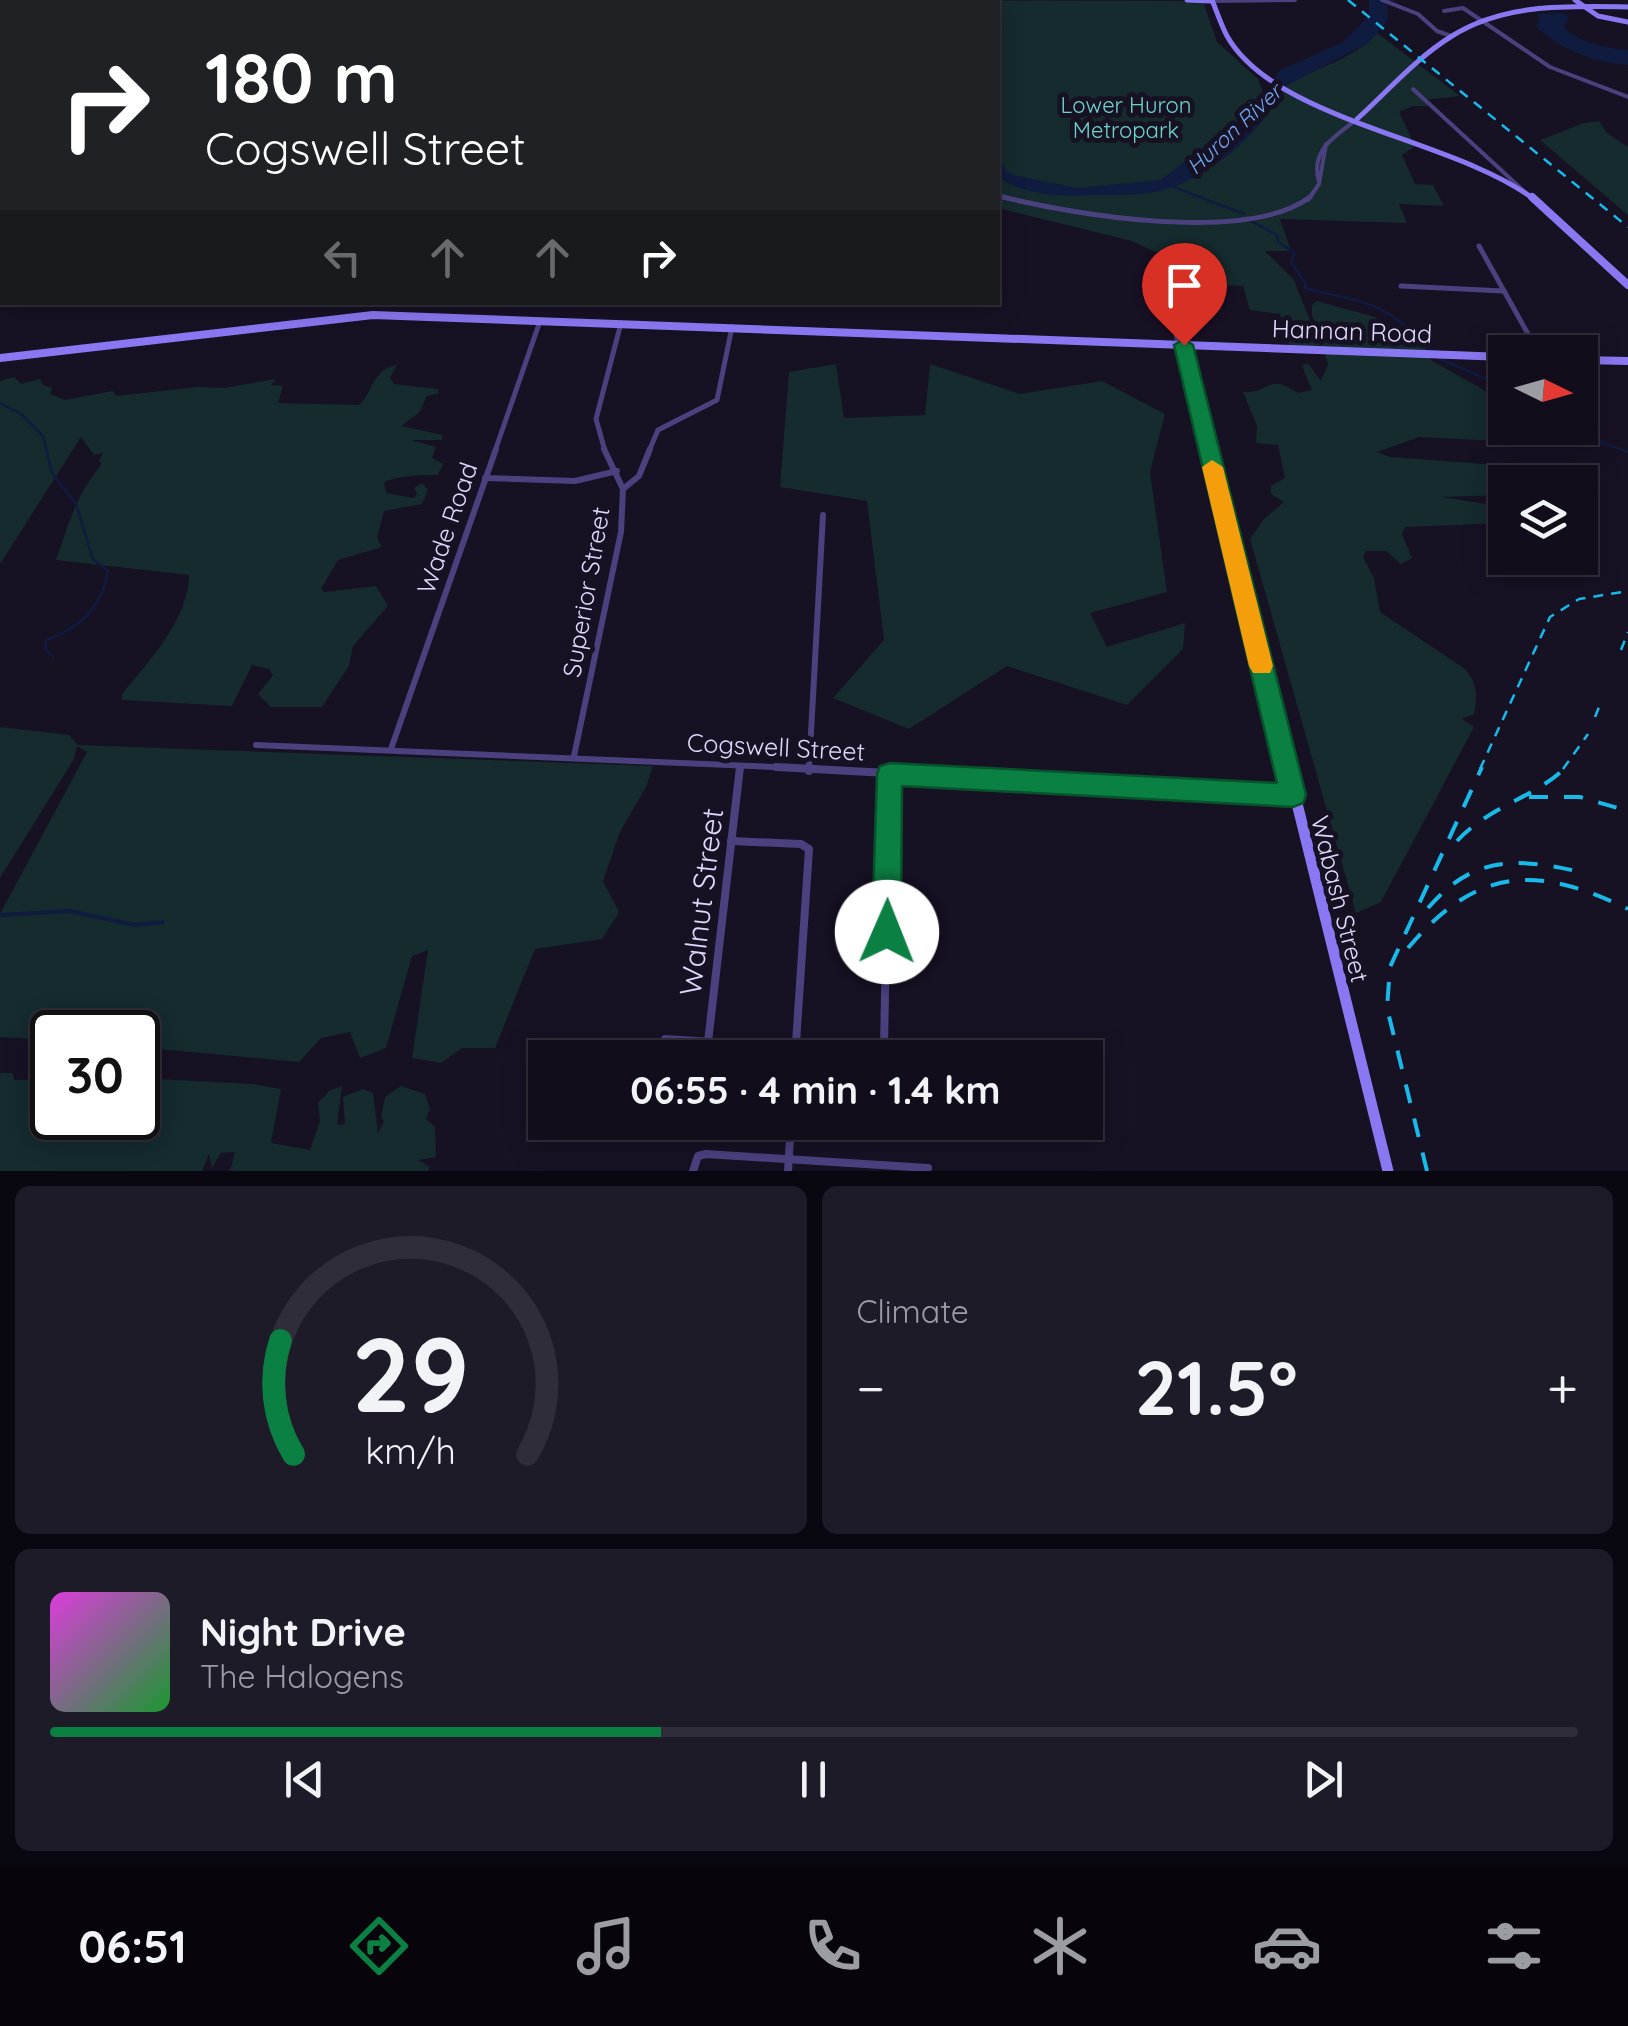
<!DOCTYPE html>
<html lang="en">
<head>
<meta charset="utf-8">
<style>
  :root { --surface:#110d1b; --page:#1e1b28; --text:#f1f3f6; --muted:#9c9ca3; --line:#302d3a; --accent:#0b8043 }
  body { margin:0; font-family:Quicksand,sans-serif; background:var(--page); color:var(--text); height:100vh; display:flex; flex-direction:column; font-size:38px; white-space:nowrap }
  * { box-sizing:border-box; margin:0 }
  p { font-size:32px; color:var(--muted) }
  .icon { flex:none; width:55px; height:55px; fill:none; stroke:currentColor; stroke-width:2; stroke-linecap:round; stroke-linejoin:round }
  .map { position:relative; height:1171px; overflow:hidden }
  .drawer { display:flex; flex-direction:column; gap:15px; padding:15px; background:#09070f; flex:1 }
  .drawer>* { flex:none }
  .top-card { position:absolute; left:0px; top:0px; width:1000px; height:305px; box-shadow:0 5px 25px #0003,0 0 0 2px var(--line); background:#202124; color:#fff; overflow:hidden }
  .needle { width:65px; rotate:95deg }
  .fabs { position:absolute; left:1488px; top:335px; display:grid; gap:20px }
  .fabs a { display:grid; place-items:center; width:110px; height:110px; border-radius:0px; background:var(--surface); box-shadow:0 5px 25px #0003,0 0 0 2px var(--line); font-size:50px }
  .speed { position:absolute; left:30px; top:1010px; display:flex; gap:20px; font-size:50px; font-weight:700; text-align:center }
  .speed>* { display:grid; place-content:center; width:130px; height:130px; border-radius:50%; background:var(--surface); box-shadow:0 5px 25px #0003,0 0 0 2px var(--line); line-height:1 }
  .speed .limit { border:5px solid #111; border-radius:15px; background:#fff; color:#111 }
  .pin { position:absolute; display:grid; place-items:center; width:85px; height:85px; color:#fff; margin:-102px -42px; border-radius:50% 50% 50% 0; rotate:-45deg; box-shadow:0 0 10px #0007 }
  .pin .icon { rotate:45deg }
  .me { position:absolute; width:110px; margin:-55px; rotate:1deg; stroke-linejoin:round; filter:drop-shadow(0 0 8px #0008) }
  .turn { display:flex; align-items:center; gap:35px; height:210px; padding:0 40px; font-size:45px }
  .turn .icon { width:130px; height:130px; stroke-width:2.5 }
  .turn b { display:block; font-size:70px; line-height:85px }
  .lanes { display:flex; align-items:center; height:95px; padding:0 40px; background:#0003; justify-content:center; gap:50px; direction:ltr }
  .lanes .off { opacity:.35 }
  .big { font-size:75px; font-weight:700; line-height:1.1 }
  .drawer .card { flex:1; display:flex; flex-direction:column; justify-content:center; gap:15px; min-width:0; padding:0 35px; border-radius:15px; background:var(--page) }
  .drawer .dial { align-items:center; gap:0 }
  .dial svg { height:260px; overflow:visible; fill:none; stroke:var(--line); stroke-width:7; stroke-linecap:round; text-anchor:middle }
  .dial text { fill:var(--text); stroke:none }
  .song { display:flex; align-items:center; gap:30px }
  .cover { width:120px; height:120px; border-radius:15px; background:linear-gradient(135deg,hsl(300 70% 55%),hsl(130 70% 35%)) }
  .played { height:10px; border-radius:5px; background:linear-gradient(90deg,var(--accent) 40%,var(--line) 40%) }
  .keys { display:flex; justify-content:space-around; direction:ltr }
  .heat { display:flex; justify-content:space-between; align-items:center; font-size:55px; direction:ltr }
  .drawer .tiles { flex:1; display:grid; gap:15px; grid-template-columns:1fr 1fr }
  .card:last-child { grid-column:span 2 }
  .trip { position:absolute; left:528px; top:1040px; width:575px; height:100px; border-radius:0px; background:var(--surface); box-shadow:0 5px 25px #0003,0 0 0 2px var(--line); font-weight:700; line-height:100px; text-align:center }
  .tab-bar { display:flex; height:160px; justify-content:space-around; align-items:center; background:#07050b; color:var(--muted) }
  .tab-bar .icon { width:70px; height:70px }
  .tab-bar .selected { color:var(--accent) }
  .tab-bar b { font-size:45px; color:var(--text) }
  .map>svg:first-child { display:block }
  .green { fill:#152b2e }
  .water { fill:#0f1b3f }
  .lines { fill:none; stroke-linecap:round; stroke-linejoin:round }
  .stream-far1 { stroke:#0f1b3f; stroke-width:2.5 }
  .stream { stroke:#0f1b3f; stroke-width:4 }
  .street-far3 { stroke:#4b417f; stroke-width:4 }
  .street-far2 { stroke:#4b417f; stroke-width:5 }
  .street-far1 { stroke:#4b417f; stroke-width:6 }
  .street { stroke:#4b417f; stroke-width:8 }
  .secondary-far3 { stroke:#8a78f2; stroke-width:5 }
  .secondary-far2 { stroke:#8a78f2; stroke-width:8 }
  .secondary-far1 { stroke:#8a78f2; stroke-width:9 }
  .secondary { stroke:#8a78f2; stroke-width:11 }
  .rail-far1 { stroke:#17bae9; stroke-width:2.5; stroke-dasharray:10 8; stroke-linecap:butt }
  .rail { stroke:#17bae9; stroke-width:4; stroke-dasharray:19 16; stroke-linecap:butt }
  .route { fill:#0b8043; stroke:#07532c; stroke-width:2.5 }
  .slow { fill:#f59e0b }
  .labels { text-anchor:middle; stroke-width:10; stroke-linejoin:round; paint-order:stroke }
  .far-park-label { font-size:22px; fill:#6bd5c7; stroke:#171124 }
  .far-water-label { font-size:22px; font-style:italic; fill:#70a5f1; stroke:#171124 }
  .street-label { font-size:25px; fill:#e0d8fb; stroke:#171124 }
  .near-street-label { font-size:30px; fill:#e0d8fb; stroke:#171124 }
</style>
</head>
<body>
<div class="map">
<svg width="1628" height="1171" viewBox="0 0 1628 1171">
  <rect width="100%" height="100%" fill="#171124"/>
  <!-- green -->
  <g class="green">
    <path d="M803 0 1203 1 1217 42 1258 79 1263 92 1280 96 1281 89C1309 68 1356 61 1376 32L1460 96 1424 100 1428 106H1413L1399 112 1415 146 1402 155 1415 184 1433 185 1444 206 1399 204 1407 223 1280 219 1291 251H1265L1294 280 1320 346 1345 329 1319 327 1312 316V305L1317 301 1375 317 1426 348 1429 359 1505 402 1501 407 1505 428H1513L1520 442 1419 437 1377 452 1390 457 1498 465 1506 482 1505 495 1442 497 1505 507V523L1405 527 1402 534 1412 558 1401 564 1386 551H1366L1363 557 1374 578 1380 612 1465 669C1477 683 1478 696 1474 714L1462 719 1474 727 1381 902 1356 913 1250 539 1263 520 1284 502 1271 494V486L1285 478 1278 445 1256 443 1257 426 1243 392C1271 393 1267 372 1298 393L1312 390 1302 366 1308 363 1321 381 1328 364 1322 348 1290 347 1280 314 1250 310 1243 286 1207 284 1204 275 1132 241 998 208V2Z"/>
    <path d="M1599 121 1607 133 1628 147V215L1540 140 1584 123Z"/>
    <path d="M836 364 844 418 925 415 930 364 1020 394 1102 381 1165 414 1150 472 1167 592 1090 613 1107 647 1185 623 1183 649 1127 705 1007 666 909 729 833 698 884 640 867 501 780 487 789 372Z"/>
    <path d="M397 365 390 378 394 384 438 389 439 393 427 396 419 413 401 426 443 435 442 440H411L436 447 432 458 443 464 438 475C419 475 402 475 384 482L386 493 414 498 417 493 414 488 422 483 428 490 422 504 384 511 377 538 382 547 338 560 321 589 325 592 376 586 388 606 353 646 349 666 322 707H271L258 694 273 675 269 669 252 665 232 706 122 700V694C148 662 189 619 189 575L56 560C68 525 78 491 102 464L99 461 103 453 94 455 81 437 0 564V381L14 377 21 384 40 379 43 385 52 388 50 394 65 400 113 391 116 396 197 387 224 388 276 379 271 385 283 386 278 403 359 405C375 390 371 370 397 365Z"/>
    <path d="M0 727 69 735 78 745 653 766 646 787 620 832 603 881 619 912 602 939 535 949 495 1048H462L441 1063 412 1058 428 950 412 956 386 1048 360 1058 350 1032 321 1038 299 1062 138 1047V1032H52V1040L0 1037V914L87 752 77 746 74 759 0 878Z"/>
    <path d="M0 1073H13L14 1080 52 1079V1118H138V1078L252 1084 281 1089 271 1143 310 1150 320 1121 318 1103 329 1091 342 1086 337 1125 345 1124 343 1097 363 1089 373 1093 378 1133 384 1122 381 1117 385 1097 401 1086 425 1094 430 1109 426 1119 435 1127 436 1157 418 1160 430 1167 428 1171H230L235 1152 221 1153 212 1168 209 1154 202 1171H0Z"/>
  </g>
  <!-- water -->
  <g class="water">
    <path d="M1369 0H1397L1387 3 1388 21 1368 43 1284 87C1263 131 1214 175 1164 190 1141 196 1112 195 1087 195 1057 197 1023 194 998 177V155L1006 171 1013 175 1077 188 1161 180 1252 110 1280 70 1343 42 1369 16Z"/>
    <path d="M1564 13 1569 18 1564 27C1580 43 1606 48 1628 50V65C1592 62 1562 50 1536 27L1540 19 1536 14Z"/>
  </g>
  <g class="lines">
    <!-- stream-far1 -->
    <g class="stream-far1">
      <path d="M97 2 101 0"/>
      <path d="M1171 186 1244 214"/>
      <path d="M1251 221 1277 235 1278 242 1295 253 1291 262 1306 284 1304 288C1371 304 1384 301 1433 352"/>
      <path d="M1438 358 1505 387"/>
      <path d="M0 403 21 414 43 436 52 473 76 504 93 559 108 571C102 607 80 629 46 640L45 648 53 657"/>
      <path d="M1538 428 1584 436 1628 452"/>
    </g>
    <!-- stream -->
    <path class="stream" d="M0 915 69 911 135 925 163 922"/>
    <!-- street-far3 -->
    <g class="street-far3">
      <path d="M1382 0 1418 14 1437 31 1451 36"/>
      <path d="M1212 1 1295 0"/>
      <path d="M1444 11 1463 8 1550 67 1628 97"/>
      <path d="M1413 89 1526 193"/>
      <path d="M1319 182C1310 150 1334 137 1356 120"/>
      <path d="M998 196 1014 200"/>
      <path d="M1308 200 1319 184 1326 144"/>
    </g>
    <!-- street-far2 -->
    <g class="street-far2">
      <path d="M1003 197C1076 215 1247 244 1310 197"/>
      <path d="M1479 246 1538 352"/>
      <path d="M1167 278 1178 345"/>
      <path d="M1401 286 1503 291"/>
      <path d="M495 451 540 321"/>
      <path d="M605 451 596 419 621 323"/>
      <path d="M649 451 658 430 717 400 732 327"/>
    </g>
    <!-- street-far1 -->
    <g class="street-far1">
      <path d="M485 478 575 481 617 471"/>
      <path d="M623 489 639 476 650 449"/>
      <path d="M256 745 822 769"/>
      <path d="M391 749 496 449"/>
      <path d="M574 756 621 532 623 489 604 449"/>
      <path d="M809 769 823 515"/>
    </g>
    <!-- street -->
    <g class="street">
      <path d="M776 767 1293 795"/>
      <path d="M809 771V767"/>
      <path d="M731 841 801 844 809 849 795 1058"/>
      <path d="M665 1039 873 1052 884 1048 889 774"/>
      <path d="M708 1042 740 767"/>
      <path d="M693 1171 698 1156 706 1154 928 1168"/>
      <path d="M788 1171 791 1122"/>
    </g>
    <!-- secondary-far3 -->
    <g class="secondary-far3">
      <path d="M1187 0 1212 1"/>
      <path d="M1212 0C1217 12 1221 25 1227 36 1276 122 1454 138 1535 200"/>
      <path d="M1575 0 1598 16 1628 22"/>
      <path d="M1357 119C1388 91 1416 58 1452 36 1504 3 1569 6 1628 7"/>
    </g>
    <!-- secondary-far2 -->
    <g class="secondary-far2">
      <path d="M1532 197 1628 285"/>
      <path d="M1184 345 1210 451"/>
      <path d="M0 358 373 315 1505 357"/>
      <path d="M1580 360 1628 361"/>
    </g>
    <!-- secondary-far1 -->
    <path class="secondary-far1" d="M1210 449 1289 769"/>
    <!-- secondary -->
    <path class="secondary" d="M1288 767 1388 1171"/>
    <!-- rail-far1 -->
    <g class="rail-far1">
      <path d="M1348 0 1628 227"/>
      <path d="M1621 650 1628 632"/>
      <path d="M1595 717 1601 702"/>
      <path d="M1480 769 1550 617 1579 599 1628 591"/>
      <path d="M1563 769 1588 734"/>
    </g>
    <!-- rail -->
    <g class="rail">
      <path d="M1529 797H1580L1628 811"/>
      <path d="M1457 841C1492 804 1535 798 1566 767"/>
      <path d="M1428 908C1472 857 1513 857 1576 871"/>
      <path d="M1408 948C1477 867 1535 864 1628 909"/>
      <path d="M1427 1171 1387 1008 1390 967 1482 767"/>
    </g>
  </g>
  <!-- route -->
  <path class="route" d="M1184 339 1193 345 1306 795 1303 803 1293 807 902 786 901 932 897 942 887 946 877 942 872 932 877 774 880 766 890 763 1277 783 1174 345Z"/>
  <!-- slow -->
  <path class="slow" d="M1212 460 1223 467 1273 666 1270 673H1253L1249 666 1202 467Z"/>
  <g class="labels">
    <!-- far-park labels -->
    <g class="far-park-label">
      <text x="1126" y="113">Lower Huron<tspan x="1126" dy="25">Metropark</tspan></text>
    </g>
    <!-- far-water labels -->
    <g class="far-water-label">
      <text transform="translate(1234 129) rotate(-43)" y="8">Huron River</text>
    </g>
    <!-- street labels -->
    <g class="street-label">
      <text transform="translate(1352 331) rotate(2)" y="9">Hannan Road</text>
      <text transform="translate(447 528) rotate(-71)" y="9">Wade Road</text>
      <text transform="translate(586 592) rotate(-80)" y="9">Superior Street</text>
      <text transform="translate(776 747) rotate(3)" y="9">Cogswell Street</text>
      <text transform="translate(1340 899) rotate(76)" y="9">Wabash Street</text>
    </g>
    <!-- near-street labels -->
    <g class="near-street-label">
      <text transform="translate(702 902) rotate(-83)" y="10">Walnut Street</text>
    </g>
  </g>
</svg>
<div class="fabs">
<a><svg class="needle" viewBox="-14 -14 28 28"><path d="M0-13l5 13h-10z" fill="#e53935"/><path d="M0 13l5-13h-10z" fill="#9c9ca3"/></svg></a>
<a><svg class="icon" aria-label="layers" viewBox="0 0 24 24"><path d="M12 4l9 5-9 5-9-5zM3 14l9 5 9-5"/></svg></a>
</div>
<div class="speed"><div class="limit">30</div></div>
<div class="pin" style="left:1184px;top:345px;background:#d93025"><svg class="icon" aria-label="arrive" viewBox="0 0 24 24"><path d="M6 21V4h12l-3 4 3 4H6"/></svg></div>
<svg class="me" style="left:887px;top:932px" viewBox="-20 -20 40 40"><circle r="19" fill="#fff"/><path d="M0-13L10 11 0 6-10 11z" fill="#0b8043"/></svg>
<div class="trip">06:55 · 4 min · 1.4 km</div>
<div class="top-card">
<div class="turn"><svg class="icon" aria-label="right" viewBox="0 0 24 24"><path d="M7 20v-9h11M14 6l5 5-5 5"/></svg><div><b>180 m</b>Cogswell Street</div></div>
<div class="lanes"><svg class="icon off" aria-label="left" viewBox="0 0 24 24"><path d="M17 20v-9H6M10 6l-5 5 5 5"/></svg><svg class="icon off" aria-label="ahead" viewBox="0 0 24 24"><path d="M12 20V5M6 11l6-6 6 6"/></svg><svg class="icon off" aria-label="ahead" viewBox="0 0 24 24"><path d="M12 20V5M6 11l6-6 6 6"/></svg><svg class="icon" aria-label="right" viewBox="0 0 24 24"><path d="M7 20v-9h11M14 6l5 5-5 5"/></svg></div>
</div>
</div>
<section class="drawer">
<div class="tiles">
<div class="card dial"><svg viewBox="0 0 100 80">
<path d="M14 69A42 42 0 1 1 86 69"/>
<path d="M14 69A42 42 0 0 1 10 34" stroke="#0b8043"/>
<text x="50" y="56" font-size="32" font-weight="700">29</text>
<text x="50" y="72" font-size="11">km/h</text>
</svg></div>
<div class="card"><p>Climate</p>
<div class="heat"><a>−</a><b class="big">21.5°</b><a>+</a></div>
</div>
<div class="card">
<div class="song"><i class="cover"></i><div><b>Night Drive</b><p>The Halogens</p></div></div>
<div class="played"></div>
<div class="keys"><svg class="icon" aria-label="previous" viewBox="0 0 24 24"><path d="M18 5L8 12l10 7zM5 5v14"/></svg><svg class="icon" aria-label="pause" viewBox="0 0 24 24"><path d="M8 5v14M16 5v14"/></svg><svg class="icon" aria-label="next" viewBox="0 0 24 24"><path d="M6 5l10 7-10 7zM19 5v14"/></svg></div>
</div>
</div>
</section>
<nav class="tab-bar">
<b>06:51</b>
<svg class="icon selected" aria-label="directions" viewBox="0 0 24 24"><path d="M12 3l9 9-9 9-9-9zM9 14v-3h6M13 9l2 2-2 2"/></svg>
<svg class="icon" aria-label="music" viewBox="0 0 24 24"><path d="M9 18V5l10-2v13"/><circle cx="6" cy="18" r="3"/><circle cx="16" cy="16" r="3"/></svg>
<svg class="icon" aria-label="phone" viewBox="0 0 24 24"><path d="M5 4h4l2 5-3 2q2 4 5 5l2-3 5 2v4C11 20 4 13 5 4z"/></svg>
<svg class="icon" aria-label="climate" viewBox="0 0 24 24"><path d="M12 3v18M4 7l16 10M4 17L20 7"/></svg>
<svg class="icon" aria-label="car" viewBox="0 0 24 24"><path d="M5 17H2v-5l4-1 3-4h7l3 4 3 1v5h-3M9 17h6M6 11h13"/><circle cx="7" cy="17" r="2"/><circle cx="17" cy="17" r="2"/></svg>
<svg class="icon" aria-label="filters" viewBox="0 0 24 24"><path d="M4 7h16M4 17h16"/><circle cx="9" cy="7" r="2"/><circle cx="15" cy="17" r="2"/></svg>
</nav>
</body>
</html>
